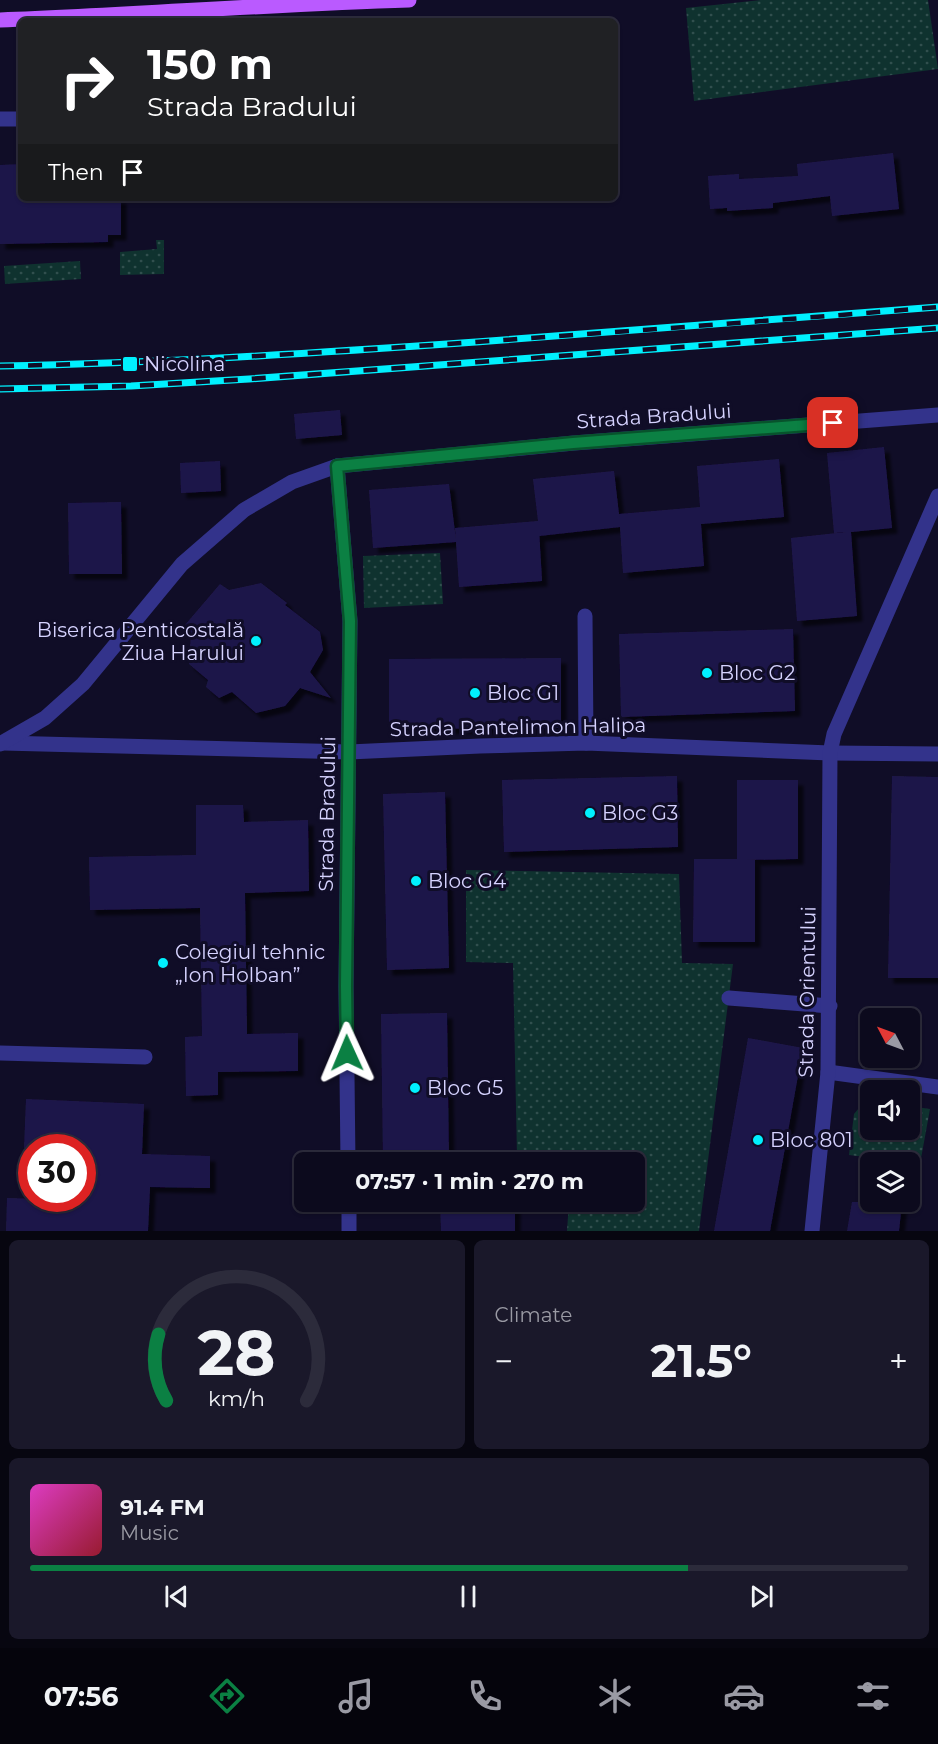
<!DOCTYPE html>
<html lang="en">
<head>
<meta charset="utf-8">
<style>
  :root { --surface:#0c0a1d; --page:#1a182a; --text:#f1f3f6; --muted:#9a9aa4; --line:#2c2b3b; --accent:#0b8043 }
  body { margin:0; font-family:Montserrat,sans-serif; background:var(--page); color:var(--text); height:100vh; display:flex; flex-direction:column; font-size:22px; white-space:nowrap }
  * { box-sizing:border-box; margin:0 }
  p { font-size:20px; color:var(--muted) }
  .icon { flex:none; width:33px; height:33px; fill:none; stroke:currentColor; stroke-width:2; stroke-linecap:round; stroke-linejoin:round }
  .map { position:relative; height:1231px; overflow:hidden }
  .drawer { display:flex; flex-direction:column; gap:9px; padding:9px; background:#070610; flex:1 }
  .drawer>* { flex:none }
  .guide { position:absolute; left:18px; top:18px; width:600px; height:183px; border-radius:9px; box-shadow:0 2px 4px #0004,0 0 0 2px var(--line); background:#202124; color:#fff; overflow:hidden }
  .needle { width:39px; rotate:311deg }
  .controls { position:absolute; left:860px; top:1008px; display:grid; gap:12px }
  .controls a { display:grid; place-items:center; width:60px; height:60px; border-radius:9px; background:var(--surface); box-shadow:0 2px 4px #0004,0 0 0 2px var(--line); font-size:30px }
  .speed { position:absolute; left:18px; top:1134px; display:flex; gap:12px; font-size:30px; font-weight:700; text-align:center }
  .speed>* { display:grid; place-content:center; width:78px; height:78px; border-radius:50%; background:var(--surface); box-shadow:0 2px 4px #0004,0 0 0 2px var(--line); line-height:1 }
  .speed .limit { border:9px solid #d22; background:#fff; color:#111 }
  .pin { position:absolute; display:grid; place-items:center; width:51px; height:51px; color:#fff; margin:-26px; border-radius:12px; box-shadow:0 3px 9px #0006 }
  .me { position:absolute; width:66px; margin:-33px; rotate:359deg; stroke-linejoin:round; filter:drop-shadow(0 0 4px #0008) }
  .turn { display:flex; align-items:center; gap:21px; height:126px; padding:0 30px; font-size:27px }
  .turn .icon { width:78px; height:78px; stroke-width:2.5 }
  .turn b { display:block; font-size:42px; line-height:51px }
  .then { display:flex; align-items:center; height:57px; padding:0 30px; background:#0003; gap:12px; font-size:22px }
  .big { font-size:45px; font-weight:700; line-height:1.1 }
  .drawer .tile { flex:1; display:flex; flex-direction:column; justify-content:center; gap:9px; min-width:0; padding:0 21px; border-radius:9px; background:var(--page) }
  .drawer .dial { align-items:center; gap:0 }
  .dial svg { height:156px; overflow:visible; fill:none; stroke:var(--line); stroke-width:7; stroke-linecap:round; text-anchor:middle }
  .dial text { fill:var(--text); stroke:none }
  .song { display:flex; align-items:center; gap:18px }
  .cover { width:72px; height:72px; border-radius:9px; background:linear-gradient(135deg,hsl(310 70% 55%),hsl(350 70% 35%)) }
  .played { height:6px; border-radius:3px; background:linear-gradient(90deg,var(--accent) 75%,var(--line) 75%) }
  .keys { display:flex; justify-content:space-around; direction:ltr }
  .heat { display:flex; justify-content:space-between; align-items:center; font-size:33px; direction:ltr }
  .drawer .tiles { flex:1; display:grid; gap:9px; grid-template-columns:1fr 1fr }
  .tile:last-child { grid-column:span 2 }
  .trip { position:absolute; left:294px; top:1152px; width:351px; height:60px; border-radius:9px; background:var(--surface); box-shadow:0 2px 4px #0004,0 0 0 2px var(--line); font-weight:700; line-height:60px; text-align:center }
  .tabs { display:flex; height:96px; justify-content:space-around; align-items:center; background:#05040c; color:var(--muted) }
  .tabs .icon { width:42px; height:42px }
  .tabs .current { color:var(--accent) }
  .tabs b { font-size:27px; color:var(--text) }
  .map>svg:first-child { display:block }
  .grass { fill:url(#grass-dots) }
  .building { fill:#1f174a; filter:url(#shadow) }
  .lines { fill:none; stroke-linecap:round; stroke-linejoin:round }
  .service { stroke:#33338b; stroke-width:15 }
  .minor { stroke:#33338b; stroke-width:15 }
  .tertiary { stroke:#33338b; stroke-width:15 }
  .primary { stroke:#ba5aff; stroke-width:15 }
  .rail-casing { stroke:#00f0fe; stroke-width:7 }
  .rail { stroke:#100d27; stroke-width:4.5; stroke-dasharray:14; stroke-linecap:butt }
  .route-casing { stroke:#07532c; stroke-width:15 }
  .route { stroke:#0b8043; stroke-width:10 }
  .poi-dot { fill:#00f0fe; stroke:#100d27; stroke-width:2 }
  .labels { text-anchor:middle; stroke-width:6; stroke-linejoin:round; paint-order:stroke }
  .poi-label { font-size:20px; fill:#d6d3ff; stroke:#100d27; text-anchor:start }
  .street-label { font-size:20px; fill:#d6d3ff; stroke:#100d27 }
</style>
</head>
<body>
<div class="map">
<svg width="938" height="1231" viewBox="0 0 938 1231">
  <defs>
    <pattern id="grass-dots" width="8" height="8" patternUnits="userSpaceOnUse" patternTransform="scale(1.5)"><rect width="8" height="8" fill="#0f322f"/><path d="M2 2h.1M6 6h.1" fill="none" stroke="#314f4e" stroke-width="1.8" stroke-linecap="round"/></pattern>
    <filter id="shadow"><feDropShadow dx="5.5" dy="5.5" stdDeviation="1.5" flood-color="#0009"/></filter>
  </defs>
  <rect width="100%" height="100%" fill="#100d27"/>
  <!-- grass -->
  <g class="grass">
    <path d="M761 0H928L938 69 694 101 686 8Z"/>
    <path d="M156 240H164V274L120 275V252L157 249Z"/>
    <path d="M80 261 81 279 5 284 4 266Z"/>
    <path d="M440 553 443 604 364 608 363 556Z"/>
    <path d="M466 870 679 874 682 963 733 964 699 1231H567L569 1202H634V1162H571L570 1159 517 1156 513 963 466 962Z"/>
    <path d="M864 1102H870V1130H909V1106L930 1109 920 1164 849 1155 854 1114Z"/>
  </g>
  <!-- building -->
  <g class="building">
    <path d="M893 153 899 209 832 216 830 196 773 203V208L727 211V208L710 209 708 176 739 174V179L798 176 797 164Z"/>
    <path d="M21 164V198H121V235H108V242L0 244V165Z"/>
    <path d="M340 410 342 435 296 439 294 414Z"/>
    <path d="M884 447 892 528 851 532 857 616 797 621 791 538 846 532 834 533 827 453Z"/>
    <path d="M779 459 784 517 701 524 704 566 623 573 620 527 539 536V529L542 581 459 587 456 542 373 548 369 490 449 484 456 540 455 528 538 521 533 479 614 471 620 523 619 514 700 507 697 466Z"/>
    <path d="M220 461 221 491 181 493 180 463Z"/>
    <path d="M121 502 122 574H69L68 503Z"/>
    <path d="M261 583 287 603 285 605 320 632 323 650 310 672 331 698 300 688 285 706 256 713 232 692 219 698 206 687 208 680 189 664 191 632 185 625 220 584 229 590Z"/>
    <path d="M793 629 795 711 621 717 619 634Z"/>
    <path d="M561 658V728L389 729V659Z"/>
    <path d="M677 776 678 847 504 852 502 780Z"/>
    <path d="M892 776 938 777V978H888Z"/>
    <path d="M737 780H798V859L745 860H755V942H693L694 859H737Z"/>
    <path d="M445 792 449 968 387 970 383 794Z"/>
    <path d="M196 805H243L244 822 308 820 309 891 245 893 247 1034 298 1033V1071L218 1072V1095L186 1096 185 1037 202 1036 200 908 90 910 89 857 196 855Z"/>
    <path d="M447 1013 449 1162H383L381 1014Z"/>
    <path d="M748 1038 803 1048 770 1231H714Z"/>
    <path d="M26 1099 144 1104 142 1154 210 1156V1188L150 1187 148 1231H6L7 1198 82 1200V1148H24Z"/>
    <path d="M440 1202H515V1231H441Z"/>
    <path d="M852 1202H902L899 1231H847Z"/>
  </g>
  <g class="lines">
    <!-- service -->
    <g class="service">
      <path d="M0 119H21"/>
      <path d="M585 616 586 743"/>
      <path d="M830 753 938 754"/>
      <path d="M729 998 830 1006"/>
      <path d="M0 1053 145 1057"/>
    </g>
    <!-- minor -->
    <g class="minor">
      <path d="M337 466 350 621 346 987 348 1162"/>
      <path d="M3 743 349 752 480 746 586 743 830 753"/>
      <path d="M828 1072 938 1087"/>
      <path d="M349 1202V1231"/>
      <path d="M812 1231 828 1072 830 753 834 734 938 496"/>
    </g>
    <!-- tertiary -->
    <path class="tertiary" d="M0 744 45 718 83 684 182 564 244 510 292 482 337 466 574 443 938 415"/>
    <!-- primary -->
    <path class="primary" d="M0 20C136 15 272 4 409 0"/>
    <defs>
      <g id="rail">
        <path d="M0 366C160 363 317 353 476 342 630 331 784 320 938 307"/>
        <path d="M0 389 131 386 249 379 938 328"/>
      </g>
    </defs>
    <!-- rail casing -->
    <use href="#rail" class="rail-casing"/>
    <!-- rail -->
    <use href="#rail" class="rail"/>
  </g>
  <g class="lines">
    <defs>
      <path id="route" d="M347 1053 346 987 350 621 337 466 573 443 833 423"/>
    </defs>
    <!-- route casing -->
    <use href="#route" class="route-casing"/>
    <!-- route -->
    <use href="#route" class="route"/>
  </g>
  <!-- markers -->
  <g class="poi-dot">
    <rect x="122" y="356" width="16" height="16" rx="3"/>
    <circle cx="256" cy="641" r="6"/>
    <circle cx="707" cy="673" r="6"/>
    <circle cx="475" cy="693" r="6"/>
    <circle cx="590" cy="813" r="6"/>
    <circle cx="416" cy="881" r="6"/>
    <circle cx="163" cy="963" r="6"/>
    <circle cx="415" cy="1088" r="6"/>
    <circle cx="758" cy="1140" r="6"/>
  </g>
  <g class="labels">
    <!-- poi labels -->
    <g class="poi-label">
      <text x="144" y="371">Nicolina</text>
      <text x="244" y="637" text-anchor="end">Biserica Penticostală<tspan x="244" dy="23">Ziua Harului</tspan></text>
      <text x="719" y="680">Bloc G2</text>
      <text x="487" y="700">Bloc G1</text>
      <text x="602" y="820">Bloc G3</text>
      <text x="428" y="888">Bloc G4</text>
      <text x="175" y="959">Colegiul tehnic<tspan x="175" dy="23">„Ion Holban”</tspan></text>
      <text x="427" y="1095">Bloc G5</text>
      <text x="770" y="1147">Bloc 801</text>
    </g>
    <!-- street labels -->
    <g class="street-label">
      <text transform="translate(654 416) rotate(-4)" y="7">Strada Bradului</text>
      <text transform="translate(518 727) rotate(-1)" y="7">Strada Pantelimon Halipa</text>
      <text transform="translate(327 814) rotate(-89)" y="7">Strada Bradului</text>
      <text transform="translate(807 992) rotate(-89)" y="7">Strada Orientului</text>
    </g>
  </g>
</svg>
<div class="controls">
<a><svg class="needle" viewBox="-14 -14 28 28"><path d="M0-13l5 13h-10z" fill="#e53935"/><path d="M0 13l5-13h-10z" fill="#9a9aa4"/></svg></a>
<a><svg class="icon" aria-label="sound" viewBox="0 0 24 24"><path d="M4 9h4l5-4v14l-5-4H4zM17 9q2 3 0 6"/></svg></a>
<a><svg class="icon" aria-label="layers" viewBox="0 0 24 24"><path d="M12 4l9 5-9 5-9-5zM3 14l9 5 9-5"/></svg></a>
</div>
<div class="speed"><div class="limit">30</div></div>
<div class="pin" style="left:833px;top:423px;background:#d93025"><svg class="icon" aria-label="arrive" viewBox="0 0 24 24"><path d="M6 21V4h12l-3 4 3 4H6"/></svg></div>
<svg class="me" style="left:347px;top:1053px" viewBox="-20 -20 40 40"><path d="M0-17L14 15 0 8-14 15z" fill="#0b8043" stroke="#fff" stroke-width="4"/></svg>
<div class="trip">07:57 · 1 min · 270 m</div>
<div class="guide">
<div class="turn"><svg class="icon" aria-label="right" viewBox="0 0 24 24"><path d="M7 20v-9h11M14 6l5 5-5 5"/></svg><div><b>150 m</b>Strada Bradului</div></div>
<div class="then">Then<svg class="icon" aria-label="arrive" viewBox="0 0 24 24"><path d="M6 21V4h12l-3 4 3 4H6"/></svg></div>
</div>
</div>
<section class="drawer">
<div class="tiles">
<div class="tile dial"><svg viewBox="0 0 100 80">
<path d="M14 69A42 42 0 1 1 86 69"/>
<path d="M14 69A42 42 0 0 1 10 35" stroke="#0b8043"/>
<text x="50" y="56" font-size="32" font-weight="700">28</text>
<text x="50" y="72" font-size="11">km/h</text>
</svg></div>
<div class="tile"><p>Climate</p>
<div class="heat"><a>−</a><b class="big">21.5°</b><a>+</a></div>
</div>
<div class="tile">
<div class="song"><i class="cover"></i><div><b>91.4 FM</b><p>Music</p></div></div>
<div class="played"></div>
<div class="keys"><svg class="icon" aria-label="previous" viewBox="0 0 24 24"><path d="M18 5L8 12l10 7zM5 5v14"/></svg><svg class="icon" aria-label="pause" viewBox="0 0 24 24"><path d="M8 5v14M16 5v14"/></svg><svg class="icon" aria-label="next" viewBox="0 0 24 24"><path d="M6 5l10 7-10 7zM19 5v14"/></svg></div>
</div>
</div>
</section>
<nav class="tabs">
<b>07:56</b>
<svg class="icon current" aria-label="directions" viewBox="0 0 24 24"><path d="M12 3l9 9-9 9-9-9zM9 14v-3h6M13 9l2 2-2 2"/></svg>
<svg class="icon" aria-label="music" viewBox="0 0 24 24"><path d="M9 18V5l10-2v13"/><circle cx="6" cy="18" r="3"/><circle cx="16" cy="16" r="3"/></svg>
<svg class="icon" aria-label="phone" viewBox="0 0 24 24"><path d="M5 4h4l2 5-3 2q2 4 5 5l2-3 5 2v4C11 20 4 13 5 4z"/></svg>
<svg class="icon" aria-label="climate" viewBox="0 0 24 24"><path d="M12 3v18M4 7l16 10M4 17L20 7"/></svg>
<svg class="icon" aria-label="car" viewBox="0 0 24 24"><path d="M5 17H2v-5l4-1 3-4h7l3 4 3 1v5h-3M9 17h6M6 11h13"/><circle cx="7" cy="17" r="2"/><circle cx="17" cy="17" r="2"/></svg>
<svg class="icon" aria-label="filters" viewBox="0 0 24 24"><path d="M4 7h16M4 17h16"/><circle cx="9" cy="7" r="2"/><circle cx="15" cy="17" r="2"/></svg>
</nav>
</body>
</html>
